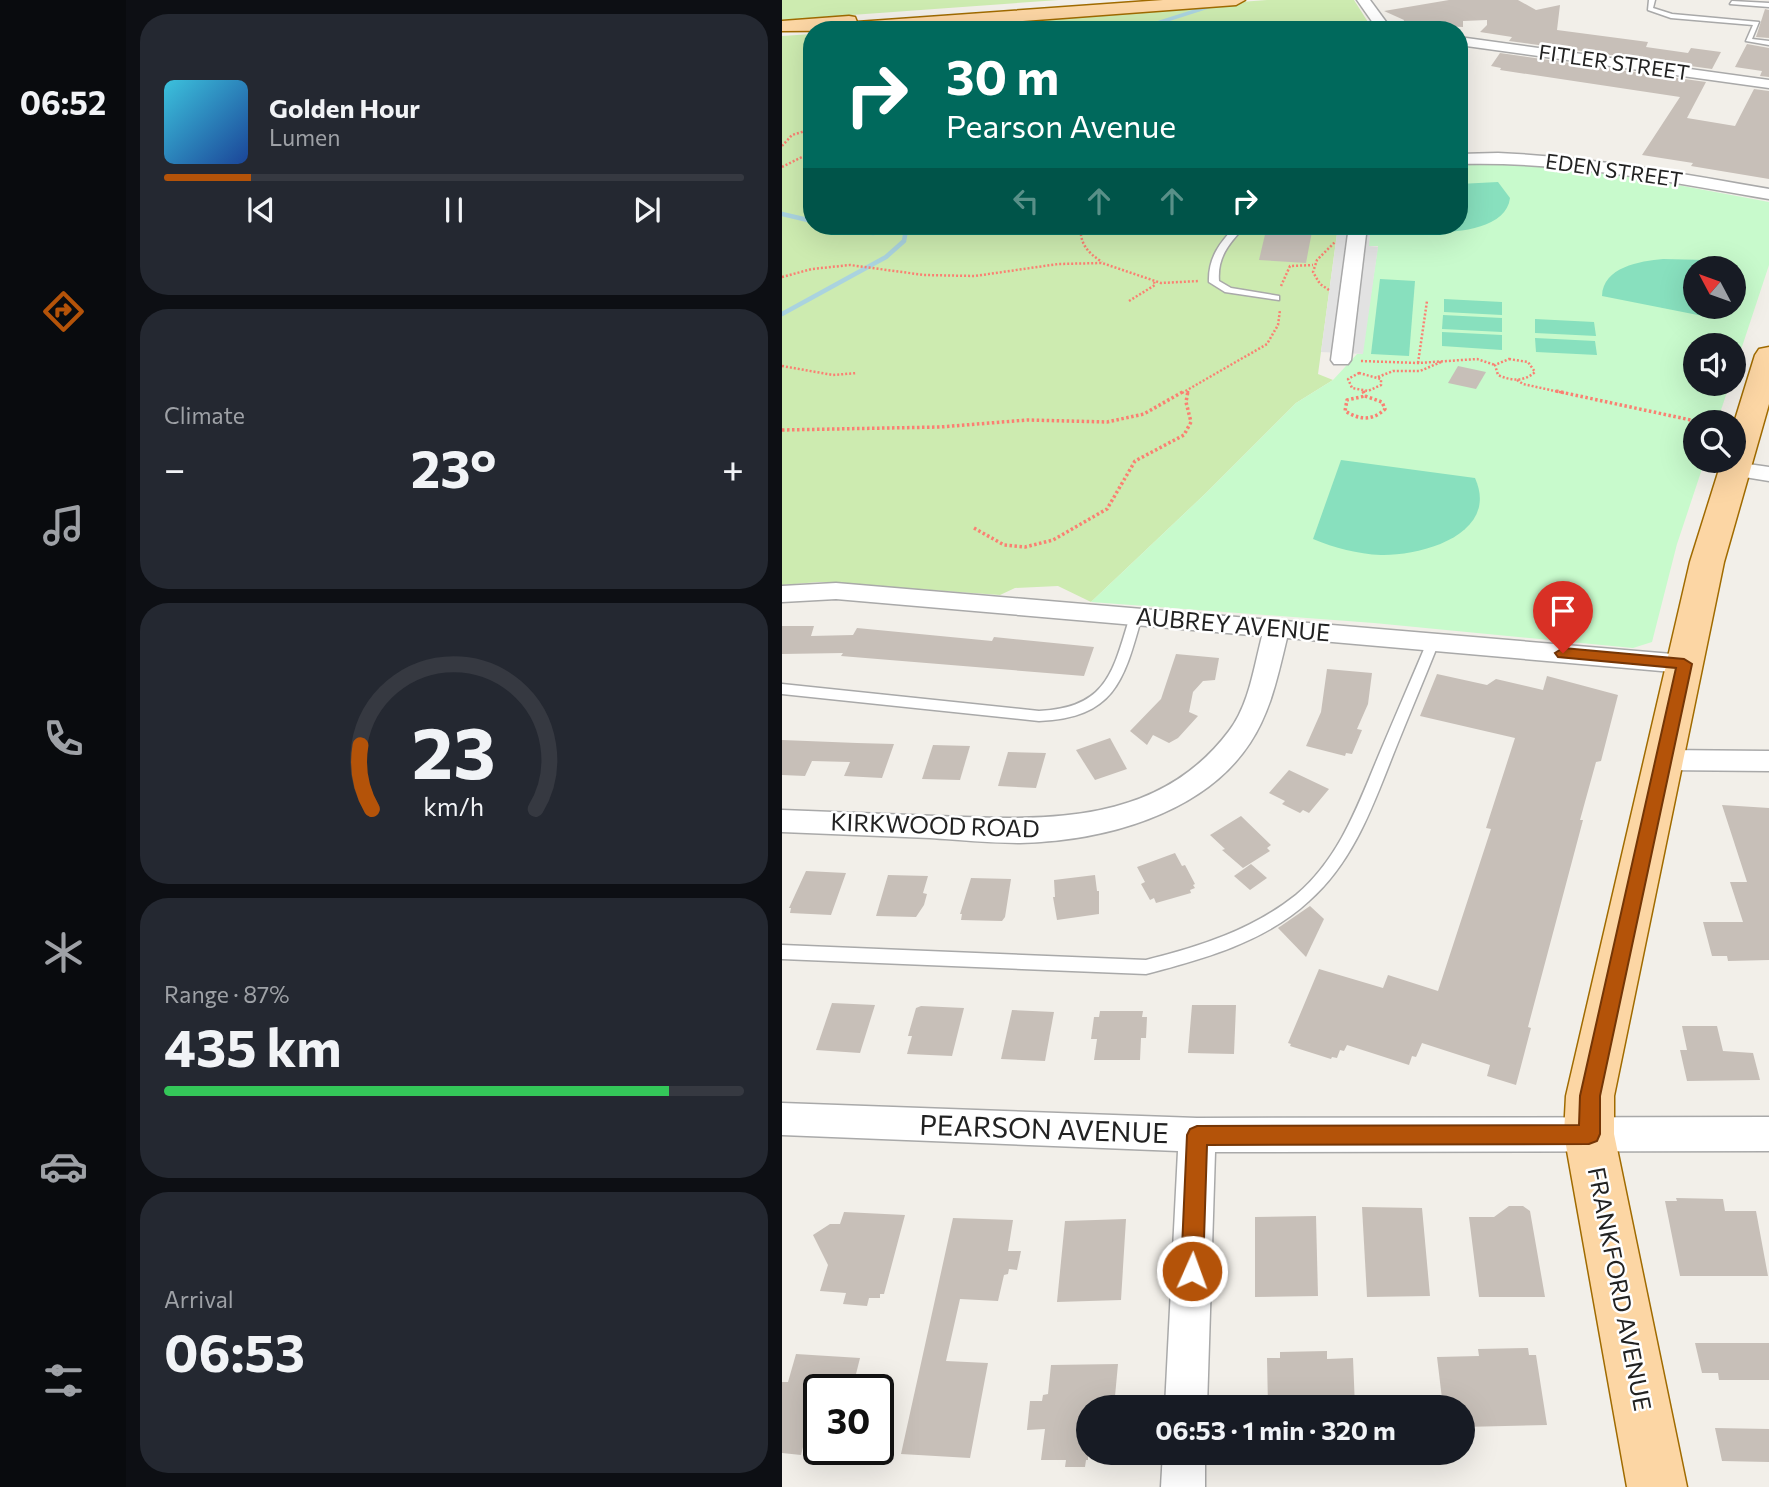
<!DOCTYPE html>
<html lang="en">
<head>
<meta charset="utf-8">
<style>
  :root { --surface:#171b24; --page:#242831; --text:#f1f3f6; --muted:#9ea1a6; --line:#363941; --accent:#b45309 }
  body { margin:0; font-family:Commissioner,sans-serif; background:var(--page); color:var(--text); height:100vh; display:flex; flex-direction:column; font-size:26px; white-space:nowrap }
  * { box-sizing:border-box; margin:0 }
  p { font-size:23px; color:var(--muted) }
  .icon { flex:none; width:38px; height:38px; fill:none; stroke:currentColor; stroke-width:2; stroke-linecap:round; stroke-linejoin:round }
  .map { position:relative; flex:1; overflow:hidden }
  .side { display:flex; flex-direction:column; gap:14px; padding:14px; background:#0d0f14; width:656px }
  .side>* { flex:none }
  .top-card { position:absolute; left:21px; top:21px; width:665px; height:214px; border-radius:28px; box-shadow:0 7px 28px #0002; background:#00695c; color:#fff; overflow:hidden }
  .needle { width:46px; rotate:311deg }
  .tools { position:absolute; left:901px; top:256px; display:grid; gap:14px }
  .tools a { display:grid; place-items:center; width:63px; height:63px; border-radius:50%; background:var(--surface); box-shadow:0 7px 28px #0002; font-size:35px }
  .speed { position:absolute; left:21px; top:1374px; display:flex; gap:14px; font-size:35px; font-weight:700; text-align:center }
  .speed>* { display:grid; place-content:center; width:91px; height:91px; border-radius:50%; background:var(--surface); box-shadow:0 7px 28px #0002; line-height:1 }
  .speed .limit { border:4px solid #111; border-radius:10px; background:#fff; color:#111 }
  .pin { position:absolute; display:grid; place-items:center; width:60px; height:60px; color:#fff; margin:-72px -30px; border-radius:50% 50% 50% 0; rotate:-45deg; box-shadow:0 0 7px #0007 }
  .pin .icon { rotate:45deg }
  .me { position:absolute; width:77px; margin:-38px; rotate:2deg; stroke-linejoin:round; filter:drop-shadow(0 0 5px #0008) }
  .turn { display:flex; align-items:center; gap:24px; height:147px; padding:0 28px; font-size:32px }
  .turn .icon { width:91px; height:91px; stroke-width:2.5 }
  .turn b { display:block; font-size:49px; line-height:60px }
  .lanes { display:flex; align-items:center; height:66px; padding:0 28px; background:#0003; justify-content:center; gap:35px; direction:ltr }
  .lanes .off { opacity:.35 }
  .big { font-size:52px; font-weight:700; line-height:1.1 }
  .side .widget { flex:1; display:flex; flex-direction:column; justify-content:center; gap:10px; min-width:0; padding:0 24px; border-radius:28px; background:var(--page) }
  .side .dial { align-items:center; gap:0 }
  .dial svg { height:182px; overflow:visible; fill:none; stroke:var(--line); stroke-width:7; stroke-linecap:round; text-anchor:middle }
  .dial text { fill:var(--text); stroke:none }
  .song { display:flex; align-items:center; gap:21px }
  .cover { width:84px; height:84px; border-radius:10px; background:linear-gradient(135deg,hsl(190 70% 55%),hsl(220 70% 35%)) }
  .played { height:7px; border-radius:4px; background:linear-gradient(90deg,var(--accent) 15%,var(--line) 15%) }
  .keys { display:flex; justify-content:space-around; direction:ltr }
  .heat { display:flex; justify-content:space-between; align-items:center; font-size:38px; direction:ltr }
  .charge { height:10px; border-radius:5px; background:linear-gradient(90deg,#34c759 87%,var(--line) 0) }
  .trip { position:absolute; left:294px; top:1395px; width:399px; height:70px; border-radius:35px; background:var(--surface); box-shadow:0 7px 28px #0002; font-weight:700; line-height:70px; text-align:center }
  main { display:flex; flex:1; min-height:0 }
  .tab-bar { display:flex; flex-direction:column; width:126px; justify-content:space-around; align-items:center; background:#090b0e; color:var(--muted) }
  .tab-bar .icon { width:49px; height:49px }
  .tab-bar .current { color:var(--accent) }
  .tab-bar b { font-size:32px; color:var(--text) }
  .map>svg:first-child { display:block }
  .grass { fill:#cdebb0 }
  .park { fill:#c8facc; fill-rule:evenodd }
  .pitch { fill:#88e0be }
  .parking { fill:#e2e2e2 }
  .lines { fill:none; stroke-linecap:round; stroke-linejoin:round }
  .stream-far1 { stroke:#aad3df; stroke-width:3.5 }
  .stream { stroke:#aad3df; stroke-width:4.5 }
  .building { fill:#c7bfb8 }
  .service-casing { stroke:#a9a9a9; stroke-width:3 }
  .minor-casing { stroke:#a9a9a9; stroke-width:3 }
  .primary-casing { stroke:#a06b00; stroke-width:3 }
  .path-far1 { stroke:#fa8072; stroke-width:2.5; stroke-dasharray:2 2; stroke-linecap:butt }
  .path { stroke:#fa8072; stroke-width:3.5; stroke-dasharray:2.5 2.5; stroke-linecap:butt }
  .service { fill:#fff; fill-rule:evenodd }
  .minor { fill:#fff; fill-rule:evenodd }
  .primary { fill:#fcd6a4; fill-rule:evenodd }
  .route { fill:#b45309; stroke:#753606; stroke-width:2 }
  .labels { text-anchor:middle; stroke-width:5; stroke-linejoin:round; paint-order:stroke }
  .far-street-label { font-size:21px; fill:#222; stroke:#fff }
  .street-label { font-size:24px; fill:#222; stroke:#fff }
  .near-street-label { font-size:28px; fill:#222; stroke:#fff }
</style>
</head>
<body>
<main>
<nav class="tab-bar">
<b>06:52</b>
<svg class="icon current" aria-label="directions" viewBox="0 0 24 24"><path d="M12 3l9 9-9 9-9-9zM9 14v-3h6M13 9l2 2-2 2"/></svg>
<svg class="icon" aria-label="music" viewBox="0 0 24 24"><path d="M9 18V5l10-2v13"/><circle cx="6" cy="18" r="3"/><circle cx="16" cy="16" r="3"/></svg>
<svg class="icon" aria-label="phone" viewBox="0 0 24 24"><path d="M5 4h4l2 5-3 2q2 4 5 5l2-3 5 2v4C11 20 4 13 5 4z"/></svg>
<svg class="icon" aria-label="climate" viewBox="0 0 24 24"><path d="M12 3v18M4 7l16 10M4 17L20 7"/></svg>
<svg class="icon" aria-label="car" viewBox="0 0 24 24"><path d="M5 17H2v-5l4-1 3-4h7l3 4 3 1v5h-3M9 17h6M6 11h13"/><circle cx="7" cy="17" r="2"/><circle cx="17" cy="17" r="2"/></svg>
<svg class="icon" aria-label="filters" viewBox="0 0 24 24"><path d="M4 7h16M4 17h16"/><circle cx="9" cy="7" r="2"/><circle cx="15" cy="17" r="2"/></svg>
</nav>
<section class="side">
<div class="widget">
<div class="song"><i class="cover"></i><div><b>Golden Hour</b><p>Lumen</p></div></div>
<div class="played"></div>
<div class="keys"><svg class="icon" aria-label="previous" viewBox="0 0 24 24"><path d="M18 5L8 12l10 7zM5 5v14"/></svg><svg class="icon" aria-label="pause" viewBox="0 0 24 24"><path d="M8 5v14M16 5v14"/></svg><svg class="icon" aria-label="next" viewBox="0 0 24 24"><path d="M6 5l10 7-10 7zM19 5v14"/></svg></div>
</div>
<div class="widget"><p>Climate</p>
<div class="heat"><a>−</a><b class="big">23°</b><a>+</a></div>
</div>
<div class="widget dial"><svg viewBox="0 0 100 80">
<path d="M14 69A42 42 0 1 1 86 69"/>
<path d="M14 69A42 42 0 0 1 9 41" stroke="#b45309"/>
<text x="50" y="56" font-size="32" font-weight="700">23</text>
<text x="50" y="72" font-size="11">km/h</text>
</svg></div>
<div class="widget"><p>Range · 87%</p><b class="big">435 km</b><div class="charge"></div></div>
<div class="widget"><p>Arrival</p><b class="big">06:53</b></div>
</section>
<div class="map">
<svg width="987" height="1487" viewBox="0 0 987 1487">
  <rect width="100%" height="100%" fill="#f2efe9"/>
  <!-- grass -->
  <g class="grass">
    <path d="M0 0H277L0 20Z"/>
    <path d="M485 0H572L591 30H86Z"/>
    <path d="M30 34V226H556L536 374 551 380 514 403 424 493 309 602 276 586 233 588 218 595 37 582 0 585V36Z"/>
  </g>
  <!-- park -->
  <path class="park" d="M688 161 804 168 987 202V265L952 371V345H914V383H948L935 422H914V460H923L895 544 870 642 851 648 592 623 309 602 424 493 514 403 551 380 575 354H580L596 246H587L588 231H595L596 226H677V163ZM914 268H952V306H914Z"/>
  <!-- pitch -->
  <g class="pitch">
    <path d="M716 182 728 198C724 234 656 234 629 232L628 226H677V184Z"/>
    <path d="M881 259 924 260 952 267 914 268V306H936L931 318 820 296C821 267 858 261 881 259Z"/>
    <path d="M598 279 633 281 627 356 589 354Z"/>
    <path d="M662 299 720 302V315L662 312Z"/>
    <path d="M661 315 720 318V332L660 329Z"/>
    <path d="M753 319 812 322 814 336 753 333Z"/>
    <path d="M660 332 720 335V350L660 346Z"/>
    <path d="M753 338 813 341 815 355 754 352Z"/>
    <path d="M559 460 693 478C718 534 640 556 599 555 575 554 553 548 531 539Z"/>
  </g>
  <!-- parking -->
  <path class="parking" d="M556 226H596L595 231H588L587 246 596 247 581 354 539 352Z"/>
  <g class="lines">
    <!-- stream-far1 -->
    <path class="stream-far1" d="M370 30 369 25 432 5"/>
    <!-- stream -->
    <g class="stream">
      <path d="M0 214 30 221"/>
      <path d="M53 226 91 233 117 226"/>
      <path d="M0 314 104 257 122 241 124 230 119 226"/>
    </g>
  </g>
  <!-- building -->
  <g class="building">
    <path d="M667 0H736L754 10 778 5 775 30 866 42 864 47 906 53 909 48 939 52 930 69 727 41 730 37 698 32 705 25V20L681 21V27L621 24 622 20 602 11Z"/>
    <path d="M983 9 987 10V38L974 37Z"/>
    <path d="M965 44 987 48V77L978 76 980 71 953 67Z"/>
    <path d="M718 53 924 82 905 118 953 126 972 89 987 91V179L909 166 911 163 860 155 898 97 718 70 719 68 709 66Z"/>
    <path d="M485 226H531L524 263 477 260Z"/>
    <path d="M676 366 704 372 694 389 666 383Z"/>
    <path d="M0 626H32L29 636 71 635 75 628 210 641 212 637 312 647 302 676 59 656 61 653 0 654Z"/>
    <path d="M394 654 437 658 433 680 421 681 411 692 407 712 416 716 396 738 387 743 371 735 365 745 348 731 379 699Z"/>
    <path d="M545 669 590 673 586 704 575 729 580 730 570 754 564 753 563 756 524 746 539 712Z"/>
    <path d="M655 674 705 685 714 679 761 690 765 676 836 695 819 761 814 762 798 820H801L746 1027 749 1028 734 1085 705 1076 708 1065 640 1043 634 1057 630 1056 627 1065 565 1045 562 1051 558 1050 555 1058 550 1057 549 1059 508 1046 509 1044 506 1043 537 969 601 988 606 975 656 991 709 829 704 828 733 738 638 716Z"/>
    <path d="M328 738 345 769 313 780 294 750Z"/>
    <path d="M0 740 75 743 112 744 100 778 62 776 68 762 30 761 23 776 0 775Z"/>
    <path d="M151 745 188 746 178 780 140 779Z"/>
    <path d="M226 752 264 753 254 788 216 786Z"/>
    <path d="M507 770 547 789 527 813 521 810 518 813 500 804 503 801 487 793Z"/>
    <path d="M940 805 987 808V960L946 961 945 956H930L921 922H961L948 882H965Z"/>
    <path d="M459 816 489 845 485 848 488 851 461 868 440 850 443 849 428 835Z"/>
    <path d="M393 853 400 866 403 865 413 884 411 885 413 888 408 890 409 893 374 903 372 898 368 900 359 884 363 882 355 867Z"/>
    <path d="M469 864 485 878 468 890 452 876Z"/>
    <path d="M24 871 64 873 49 915 8 913 9 908H7Z"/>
    <path d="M106 875 146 876 141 893 145 894 142 905 134 917 94 916Z"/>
    <path d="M313 875 315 891H317V914L275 920 271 897H273L272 880Z"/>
    <path d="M189 878 229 879 223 917 220 921 179 920 180 914H178Z"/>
    <path d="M528 906 542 919 524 957 496 928Z"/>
    <path d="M50 1003 93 1005 78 1053 34 1050Z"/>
    <path d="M410 1005H454L452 1054 406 1053Z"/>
    <path d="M139 1006 182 1008 170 1056 125 1054 130 1036H126L134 1008Z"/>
    <path d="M230 1010 272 1012 263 1061 219 1059Z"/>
    <path d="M318 1011H361L360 1017H365L364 1038H359L358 1060H312L315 1039H309L312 1017H317Z"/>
    <path d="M900 1026H935L941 1051 971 1053 978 1080 905 1081 898 1050H905Z"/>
    <path d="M894 1198 941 1199 943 1211H974L986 1276H898L883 1201H895Z"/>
    <path d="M727 1206H741L748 1211 763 1297H697L687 1217H712Z"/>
    <path d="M580 1207 640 1208 648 1296 585 1297Z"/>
    <path d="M62 1212 123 1215 102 1294H98V1298H87L85 1306 61 1304 64 1293 38 1291 46 1265 31 1235 48 1224H58Z"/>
    <path d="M534 1216 536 1296 473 1297V1217Z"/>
    <path d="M171 1218 231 1220 226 1251H239L235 1270 227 1269 226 1274 222 1275 216 1301 178 1299 164 1361 206 1363 188 1458 119 1454Z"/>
    <path d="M344 1219 339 1300 275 1302 283 1221Z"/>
    <path d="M913 1343H987V1380H937L936 1373H920Z"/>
    <path d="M746 1348 747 1355H754L765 1425 681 1427V1407H661L655 1357 697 1356 696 1349Z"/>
    <path d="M545 1351V1359L571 1358 573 1407H486L485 1358H498V1352Z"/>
    <path d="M14 1354 78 1358 70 1390H37V1448L21 1447 19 1455 0 1453V1382H6Z"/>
    <path d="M336 1364 332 1407H306V1460H304L303 1467H283L284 1460H259L263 1429 245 1430 248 1401H260L261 1395 266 1394 269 1365Z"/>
    <path d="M933 1428 987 1429V1462L940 1461Z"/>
  </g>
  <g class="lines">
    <defs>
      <g id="service">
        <path d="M867 0H873L871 8 890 14 977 22 970 39 987 41V45L964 41 971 25 889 18 866 10Z"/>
        <path d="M950 1 987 3V7L948 4Z"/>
        <path d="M454 226H463C448 243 435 256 437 281L449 288 497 296V300L443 292 427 282C426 258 438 242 454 226Z"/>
        <path d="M354 612 360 616C342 680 333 718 257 721L0 694V684L257 711C325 708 331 672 348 616Z"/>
        <path d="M651 638 657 642C642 680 626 717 611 755 590 808 571 862 527 901 483 942 421 959 364 974L0 959V945L364 960C417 947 470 930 514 895 559 857 577 802 599 750 614 714 630 678 645 642Z"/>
      </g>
      <g id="minor">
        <path d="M575 0H588L610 30H596Z"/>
        <path d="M677 37 987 80V88L677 45Z"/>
        <path d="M716 153C808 157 897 173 987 189V199C884 181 782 161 677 164V154Z"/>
        <path d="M567 226H585L569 360 566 364H552L549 360Z"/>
        <path d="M952 462 987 467V481L944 474 941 469 944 464Z"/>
        <path d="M54 583 902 655 911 658 915 664 911 670 902 673 505 638C496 675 489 711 468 743 421 815 320 841 238 843 208 843 178 840 148 838 99 836 49 834 0 832V810C51 812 103 814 154 816 260 820 375 827 447 731 467 705 472 667 480 636L54 599 0 602V586Z"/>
        <path d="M881 750 987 751V771L881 770 871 767 867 760 871 753Z"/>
        <path d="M0 1103 415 1118 987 1117V1151L433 1152 425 1407H383L396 1151 0 1135Z"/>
        <path d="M381 1452H423V1487H379Z"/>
      </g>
      <g id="primary">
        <path d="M381 0H463L454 5 121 30 0 31V21L67 16 73 17 75 22Z"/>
        <path d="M987 347V404L942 562 832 1096V1134L905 1487H845L782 1134 784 1096 908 562 940 460H952V423L973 355 977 349Z"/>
      </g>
    </defs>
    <!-- service casing -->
    <use href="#service" class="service-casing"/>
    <!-- minor casing -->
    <use href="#minor" class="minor-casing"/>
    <!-- primary casing -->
    <use href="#primary" class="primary-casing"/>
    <!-- path-far1 -->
    <g class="path-far1">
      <path d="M0 146 10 135 30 129"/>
      <path d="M0 167 30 152"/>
      <path d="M299 226C297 243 306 253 320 262"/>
      <path d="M0 277 30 269 68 265 142 275 193 276 276 264 320 263 379 283 417 281"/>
      <path d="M499 286 508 266 531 265"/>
      <path d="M547 290 538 284 531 272 535 260 553 242"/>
      <path d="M347 301 373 285 372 282"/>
      <path d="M727 359 746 362 753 372C742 382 729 381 716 375L713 365Z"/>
      <path d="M579 361 636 363 695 359 713 365"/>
      <path d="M636 363 645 301"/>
      <path d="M0 366 51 375 75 373"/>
      <path d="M577 373 599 379V385L586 391 570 388 566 379Z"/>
      <path d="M596 377 611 371H638L659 362"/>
      <path d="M735 380 741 384 782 393"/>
      <path d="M400 393 485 344 496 325 498 310"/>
      <path d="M406 393V390"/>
    </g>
    <!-- path -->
    <g class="path">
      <path d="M581 391 583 396"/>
      <path d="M774 391 918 422"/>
      <path d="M583 396 600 402 603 409C591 421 577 420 563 411L565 400Z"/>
      <path d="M0 430 158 427 245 420 325 422 362 414 402 391"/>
      <path d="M192 528 222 545 243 547 271 540 325 509 353 461 402 435 409 422 404 402 406 391"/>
    </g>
    <!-- service -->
    <use href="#service" class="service"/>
    <!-- minor -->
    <use href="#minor" class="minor"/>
    <!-- primary -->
    <use href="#primary" class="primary"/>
  </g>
  <!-- route -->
  <path class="route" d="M781 648 902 659 910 664 818 1096V1134L815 1141 807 1144 425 1145 421 1271 418 1279 410 1282 402 1279 399 1271 405 1135 408 1129 415 1126 797 1125 798 1096 894 668 776 657 773 653Z"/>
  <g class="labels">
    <!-- far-street labels -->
    <g class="far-street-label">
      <text transform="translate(832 63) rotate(8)" y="7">FITLER STREET</text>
      <text transform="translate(832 171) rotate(8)" y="7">EDEN STREET</text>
    </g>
    <!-- street labels -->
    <g class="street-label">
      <text transform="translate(451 625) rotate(5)" y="8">AUBREY AVENUE</text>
      <text transform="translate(153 826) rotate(2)" y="8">KIRKWOOD ROAD</text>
      <text transform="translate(837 1289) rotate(79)" y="8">FRANKFORD AVENUE</text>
    </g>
    <!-- near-street labels -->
    <g class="near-street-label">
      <text transform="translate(262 1129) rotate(2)" y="10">PEARSON AVENUE</text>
    </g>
  </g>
</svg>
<div class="tools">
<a><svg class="needle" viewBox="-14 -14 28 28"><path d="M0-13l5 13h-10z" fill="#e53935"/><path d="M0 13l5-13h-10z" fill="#9ea1a6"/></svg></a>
<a><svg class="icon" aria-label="sound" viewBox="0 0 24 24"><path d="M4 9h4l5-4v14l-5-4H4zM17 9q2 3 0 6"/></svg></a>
<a><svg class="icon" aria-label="search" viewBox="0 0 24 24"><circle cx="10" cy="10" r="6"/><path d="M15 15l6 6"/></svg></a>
</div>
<div class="speed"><div class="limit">30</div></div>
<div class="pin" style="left:781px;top:653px;background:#d93025"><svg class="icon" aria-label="arrive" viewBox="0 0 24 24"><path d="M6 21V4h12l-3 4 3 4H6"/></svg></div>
<svg class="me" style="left:410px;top:1271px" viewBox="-20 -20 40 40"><circle r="17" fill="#b45309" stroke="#fff" stroke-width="3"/><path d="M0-11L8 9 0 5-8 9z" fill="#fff"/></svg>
<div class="trip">06:53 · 1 min · 320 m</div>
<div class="top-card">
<div class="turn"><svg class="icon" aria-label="right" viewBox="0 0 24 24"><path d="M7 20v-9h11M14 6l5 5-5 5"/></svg><div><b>30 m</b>Pearson Avenue</div></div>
<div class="lanes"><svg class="icon off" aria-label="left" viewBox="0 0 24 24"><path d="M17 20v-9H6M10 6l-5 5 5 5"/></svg><svg class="icon off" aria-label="ahead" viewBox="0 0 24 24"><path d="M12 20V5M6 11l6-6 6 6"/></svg><svg class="icon off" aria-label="ahead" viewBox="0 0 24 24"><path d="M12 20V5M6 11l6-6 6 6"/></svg><svg class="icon" aria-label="right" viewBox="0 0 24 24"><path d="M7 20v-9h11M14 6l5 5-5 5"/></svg></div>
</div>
</div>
</main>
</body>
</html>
